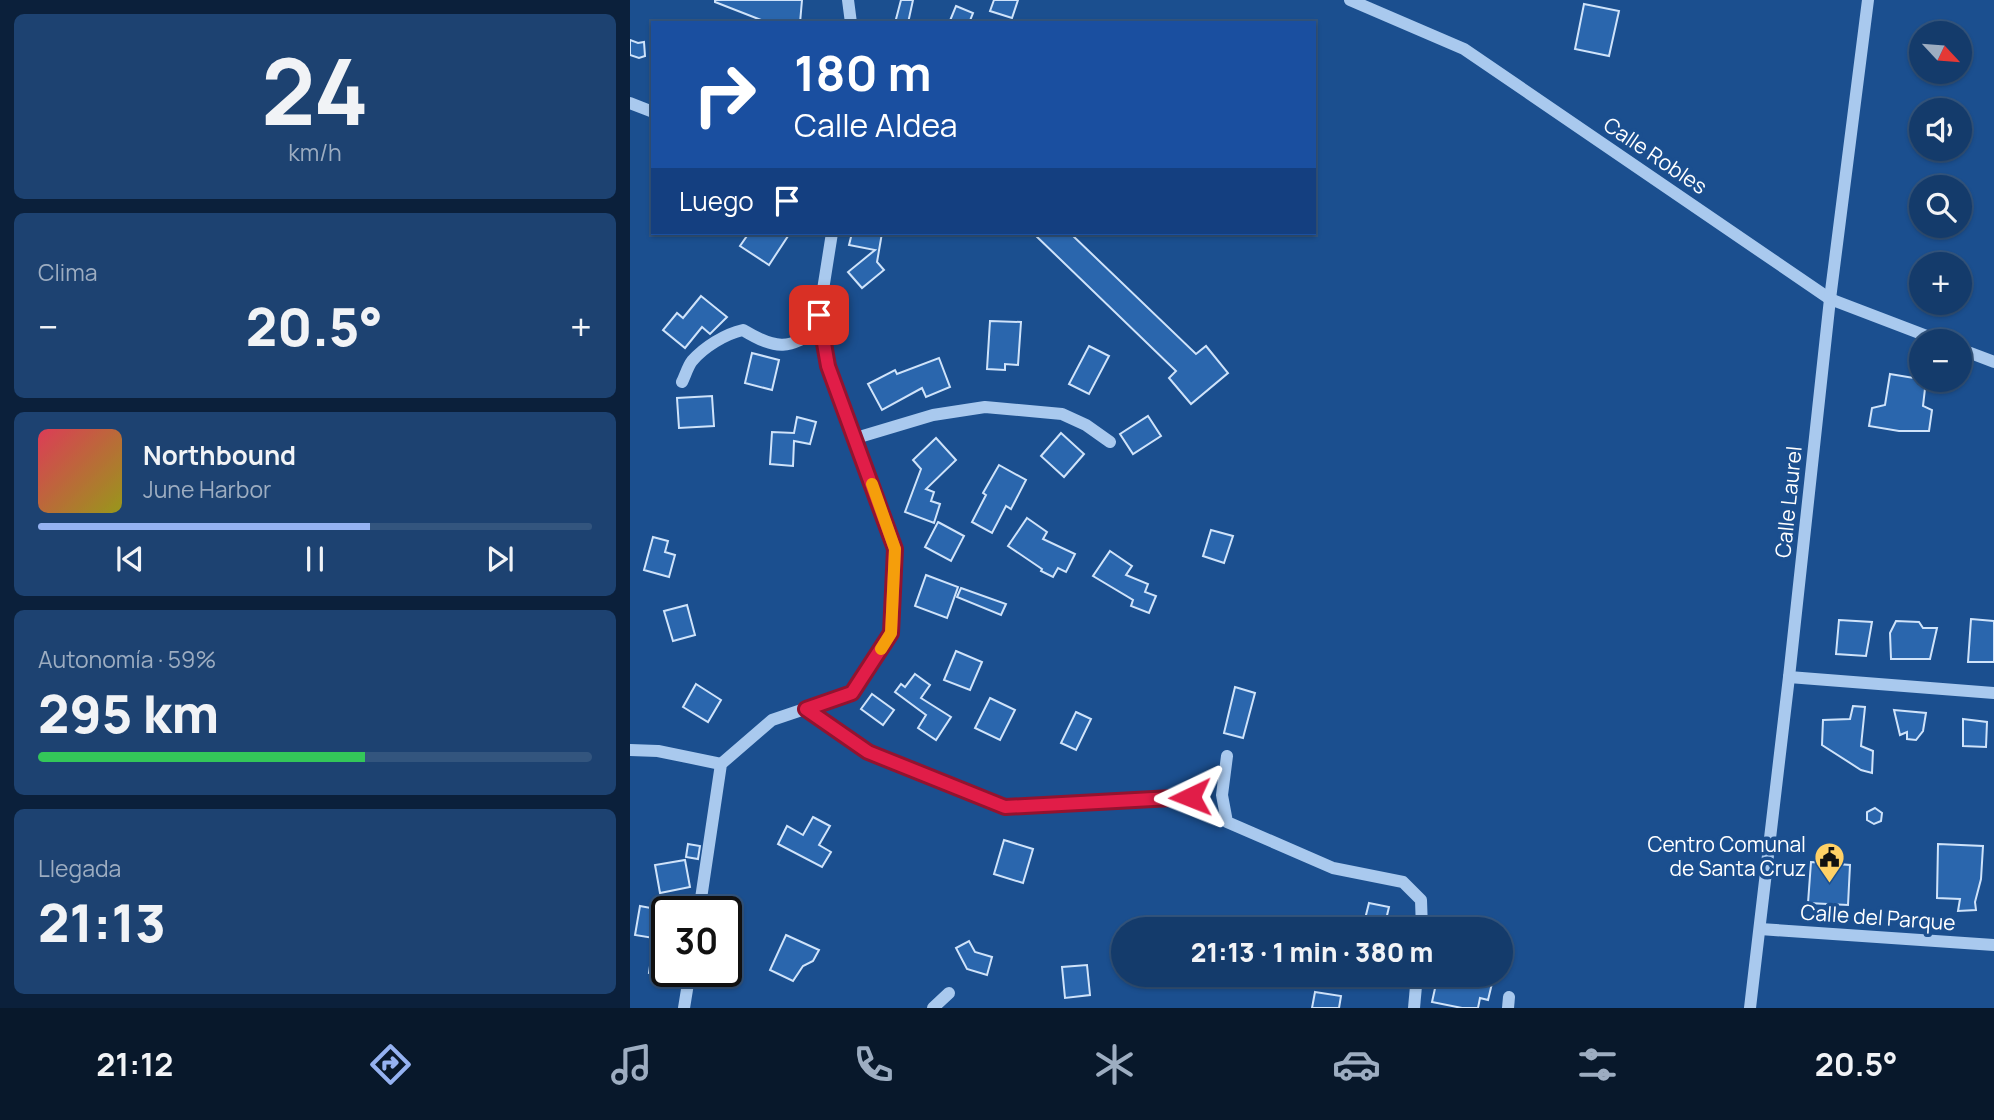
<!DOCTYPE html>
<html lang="es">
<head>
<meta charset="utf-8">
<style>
  :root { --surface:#143b6b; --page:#1d4271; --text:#f1f3f6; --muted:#9dadc1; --line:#33557e; --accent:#95b2f1 }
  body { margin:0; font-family:Manrope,sans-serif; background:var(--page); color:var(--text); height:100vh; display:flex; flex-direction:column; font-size:26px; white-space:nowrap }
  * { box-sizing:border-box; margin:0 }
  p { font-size:23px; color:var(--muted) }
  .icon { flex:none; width:38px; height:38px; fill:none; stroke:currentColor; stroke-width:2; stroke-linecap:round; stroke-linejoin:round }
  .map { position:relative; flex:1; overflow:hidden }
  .drawer { display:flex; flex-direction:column; gap:14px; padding:14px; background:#0b203b; width:630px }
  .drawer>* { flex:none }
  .top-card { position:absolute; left:21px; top:21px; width:665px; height:214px; border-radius:0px; box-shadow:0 2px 5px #0004,0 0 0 2px var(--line); background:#1a4fa0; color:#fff; overflow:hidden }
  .needle { width:46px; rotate:116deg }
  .controls { position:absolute; left:1279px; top:21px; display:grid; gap:14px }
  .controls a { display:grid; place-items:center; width:63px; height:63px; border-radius:50%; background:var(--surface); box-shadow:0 2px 5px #0004,0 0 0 2px var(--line); font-size:35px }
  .speed { position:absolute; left:21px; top:896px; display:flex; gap:14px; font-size:35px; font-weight:700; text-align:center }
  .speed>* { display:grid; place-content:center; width:91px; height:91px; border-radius:50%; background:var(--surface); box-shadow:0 2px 5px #0004,0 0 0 2px var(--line); line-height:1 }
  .speed .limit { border:4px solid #111; border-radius:10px; background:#fff; color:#111 }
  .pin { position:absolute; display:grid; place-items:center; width:60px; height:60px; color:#fff; margin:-30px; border-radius:14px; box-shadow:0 4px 10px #0006 }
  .me { position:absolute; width:77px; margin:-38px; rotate:268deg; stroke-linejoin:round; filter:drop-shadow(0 0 5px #0008) }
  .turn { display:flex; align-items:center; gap:24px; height:147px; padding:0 28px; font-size:32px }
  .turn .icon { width:91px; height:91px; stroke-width:2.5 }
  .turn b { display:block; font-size:49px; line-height:60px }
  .then { display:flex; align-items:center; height:66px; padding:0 28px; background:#0003; gap:14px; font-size:26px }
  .big { font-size:52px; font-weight:800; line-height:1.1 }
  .drawer .tile { flex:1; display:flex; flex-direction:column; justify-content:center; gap:10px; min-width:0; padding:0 24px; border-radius:10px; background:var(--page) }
  .drawer .dial { align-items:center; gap:0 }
  .dial b { font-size:91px; line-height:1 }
  .song { display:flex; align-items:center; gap:21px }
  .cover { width:84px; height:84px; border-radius:10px; background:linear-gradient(135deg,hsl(350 70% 55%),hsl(60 70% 35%)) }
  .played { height:7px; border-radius:4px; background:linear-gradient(90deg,var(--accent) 60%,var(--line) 60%) }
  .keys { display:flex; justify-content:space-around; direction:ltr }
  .heat { display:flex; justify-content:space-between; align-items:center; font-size:38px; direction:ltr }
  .charge { height:10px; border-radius:5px; background:linear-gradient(90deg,#34c759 59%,var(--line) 0) }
  .trip { position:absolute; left:481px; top:917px; width:402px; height:70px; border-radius:35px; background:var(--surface); box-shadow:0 2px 5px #0004,0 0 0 2px var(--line); font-weight:800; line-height:70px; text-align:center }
  .tab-bar { display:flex; height:112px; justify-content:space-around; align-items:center; background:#08182b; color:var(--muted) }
  .tab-bar .icon { width:49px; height:49px }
  .tab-bar .current { color:var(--accent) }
  .tab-bar b { font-size:32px; color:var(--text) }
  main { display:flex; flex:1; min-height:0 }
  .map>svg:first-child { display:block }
  .building { fill:#2a66ad; stroke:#cfe3fa; stroke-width:2 }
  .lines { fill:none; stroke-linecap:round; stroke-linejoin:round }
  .minor { stroke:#a9c9ee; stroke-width:12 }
  .route-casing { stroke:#92132f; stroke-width:18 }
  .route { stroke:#e11d48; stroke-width:12 }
  .slow { stroke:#f59e0b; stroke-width:12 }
  .labels { text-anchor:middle; stroke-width:7; stroke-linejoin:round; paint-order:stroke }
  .street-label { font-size:21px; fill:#fff; stroke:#1b4f8f }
  .poi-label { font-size:21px; fill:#fff; stroke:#1b4f8f; text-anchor:end }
</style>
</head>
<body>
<main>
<section class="drawer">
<div class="tile dial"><b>24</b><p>km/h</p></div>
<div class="tile"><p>Clima</p>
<div class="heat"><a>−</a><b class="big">20.5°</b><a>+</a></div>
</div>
<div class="tile">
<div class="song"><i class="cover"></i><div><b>Northbound</b><p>June Harbor</p></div></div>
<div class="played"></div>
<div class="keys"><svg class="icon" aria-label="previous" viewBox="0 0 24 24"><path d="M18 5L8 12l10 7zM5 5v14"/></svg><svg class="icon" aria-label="pause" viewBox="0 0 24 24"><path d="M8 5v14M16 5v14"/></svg><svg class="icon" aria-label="next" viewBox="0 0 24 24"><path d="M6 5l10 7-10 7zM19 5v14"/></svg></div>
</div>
<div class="tile"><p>Autonomía · 59%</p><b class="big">295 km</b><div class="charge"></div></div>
<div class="tile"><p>Llegada</p><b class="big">21:13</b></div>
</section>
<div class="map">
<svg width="1364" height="1008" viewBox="0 0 1364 1008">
  <rect width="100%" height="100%" fill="#1b4f8f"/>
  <!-- building -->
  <g class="building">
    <path d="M85 0H172L170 23H139L85 2Z"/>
    <path d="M271 0H283L278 23H265Z"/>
    <path d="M364 0H388L382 18 360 11Z"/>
    <path d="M954 4 989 11 979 56 945 49Z"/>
    <path d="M326 6 343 13 339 23H319Z"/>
    <path d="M0 40 8 43 14 42 15 56 9 58 0 55Z"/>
    <path d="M119 233H160L139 265 110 246Z"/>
    <path d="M222 233H252L247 262 254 270 232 288 218 272 245 250 219 245Z"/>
    <path d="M403 233H440L566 354 576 346 598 373 561 404 539 378 546 371Z"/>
    <path d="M71 296 97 317 80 334 72 327 55 348 33 330 47 313 53 318Z"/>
    <path d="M360 321 391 322 388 365 375 364V370L357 369Z"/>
    <path d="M459 346 479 356 459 394 439 384Z"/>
    <path d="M122 353 149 360 142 390 115 383Z"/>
    <path d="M309 358 320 387 296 397 292 388 252 410 238 384 265 370 267 374Z"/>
    <path d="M1260 374 1296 380 1293 406 1302 410 1299 431H1269L1239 426 1242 408 1255 405Z"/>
    <path d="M82 396 84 426 49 428 47 398Z"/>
    <path d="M518 416 531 436 503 454 490 434Z"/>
    <path d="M167 417 186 422 180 444 164 441 163 466 140 464 142 432 164 433Z"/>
    <path d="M431 433 454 454 434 477 411 456Z"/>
    <path d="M306 438 326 460 296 489 304 492 301 501 310 504 304 523 275 512 291 469 283 460Z"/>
    <path d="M369 465 396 480 381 509 376 506 362 533 342 522 356 495 353 493Z"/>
    <path d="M397 518 417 532 413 539 445 554 436 572 428 568 423 577 411 571 412 569 378 546Z"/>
    <path d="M308 522 334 536 321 561 295 547Z"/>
    <path d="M581 530 603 536 594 563 573 556Z"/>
    <path d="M23 537 38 541 35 552 45 555 39 577 14 570Z"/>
    <path d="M480 551 502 566 496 575 518 584 515 592 526 596 519 613 501 606 503 600 463 576Z"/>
    <path d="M296 575 328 587 317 618 285 606Z"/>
    <path d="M331 588 376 604 371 615 327 597Z"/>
    <path d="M57 605 65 635 43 641 34 611Z"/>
    <path d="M1341 619 1364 621V662H1338Z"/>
    <path d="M1209 620 1242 622 1236 656 1206 654Z"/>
    <path d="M1266 621 1289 622 1293 628H1307L1300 659H1261L1260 633Z"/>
    <path d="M326 651 352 662 340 690 314 680Z"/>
    <path d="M285 674 300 685 291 698 321 717 306 740 288 728 296 715 265 692 271 684 275 687Z"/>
    <path d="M66 684 91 700 78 722 53 707Z"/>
    <path d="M605 687 625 693 613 738 594 733Z"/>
    <path d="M242 694 264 710 253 725 231 709Z"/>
    <path d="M360 698 385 710 370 740 345 728Z"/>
    <path d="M1223 706 1235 707 1231 746 1243 751 1242 773 1231 770 1192 745 1193 720 1220 719Z"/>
    <path d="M1264 710 1296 713 1293 731 1286 740 1277 739V732L1270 735Z"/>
    <path d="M446 712 461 719 446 750 431 743Z"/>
    <path d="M1333 719 1357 722 1356 747 1333 746Z"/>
    <path d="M1245 808 1252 813 1251 821 1244 824 1237 820V812Z"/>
    <path d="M183 817 200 826 189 845 201 852 192 867 148 844 157 826 173 835Z"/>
    <path d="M374 840 403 849 393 883 364 874Z"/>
    <path d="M58 844 70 846 68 859 56 857Z"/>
    <path d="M1308 844 1353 846 1351 879 1345 902 1346 910 1328 911 1330 899 1307 898Z"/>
    <path d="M55 860 60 887 30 893 25 865Z"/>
    <path d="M1181 862 1220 865 1218 905 1178 903Z"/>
    <path d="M739 903 759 907 754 928 734 923Z"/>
    <path d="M10 906 37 911V976L19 973 24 938 5 935Z"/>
    <path d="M156 935 189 950 183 961 173 966 163 981 140 970Z"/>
    <path d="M339 941 345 952 362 957 357 975 337 969 326 948Z"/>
    <path d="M457 965 460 995 435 998 432 967Z"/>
    <path d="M808 975H864L858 1000 850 998 848 1008H832L802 1002Z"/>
    <path d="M685 992 711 996 709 1008H682Z"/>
  </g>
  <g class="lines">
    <!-- minor -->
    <g class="minor">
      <path d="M218 0 221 23"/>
      <path d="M720 0 834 49 1200 299 1310 341"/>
      <path d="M0 103 23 112"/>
      <path d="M1330 349 1364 362"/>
      <path d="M52 382C55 376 58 366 62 361 74 347 95 334 113 330 148 351 158 349 191 328"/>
      <path d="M226 438 303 415 355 407 432 414 456 425 480 442"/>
      <path d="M1159 677 1364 693"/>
      <path d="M176 709 238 753 375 807 560 797H558"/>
      <path d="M0 750 28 751 91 764"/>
      <path d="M597 756 592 795 597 822 703 868 773 882 791 900 792 929"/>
      <path d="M69 912 91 764 142 720 222 693 261 633 265 549 198 366 189 315 202 233"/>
      <path d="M1130 929 1364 945"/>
      <path d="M54 1008 60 971"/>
      <path d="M303 1008 319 993"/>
      <path d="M784 1008 787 975"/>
      <path d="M878 1008 879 997"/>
      <path d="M1120 1008 1159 677 1200 299 1238 0"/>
    </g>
  </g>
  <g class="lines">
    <defs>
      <path id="route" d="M189 315 198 366 265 549 261 633 222 693 176 709 238 752 375 807 560 797"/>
    </defs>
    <!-- route casing -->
    <use href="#route" class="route-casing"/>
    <!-- route -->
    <use href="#route" class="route"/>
    <!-- slow -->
    <path class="slow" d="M242 484 265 549 261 633 251 649"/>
  </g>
  <!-- icons -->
  <defs>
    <symbol id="civic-pin" viewBox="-11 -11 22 30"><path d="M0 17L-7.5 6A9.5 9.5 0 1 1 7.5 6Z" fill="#ffd166" stroke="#1b4f8f"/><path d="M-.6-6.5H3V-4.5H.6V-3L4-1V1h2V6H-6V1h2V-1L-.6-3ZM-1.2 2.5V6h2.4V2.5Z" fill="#111"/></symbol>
  </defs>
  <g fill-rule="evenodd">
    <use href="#civic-pin" x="1182" y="840" width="35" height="47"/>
  </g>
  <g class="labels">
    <!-- street labels -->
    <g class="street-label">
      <text transform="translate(1025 156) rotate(34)" y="7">Calle Robles</text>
      <text transform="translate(1159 502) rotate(-84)" y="7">Calle Laurel</text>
      <text transform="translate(1248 918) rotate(4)" y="7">Calle del Parque</text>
    </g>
    <!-- poi labels -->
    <g class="poi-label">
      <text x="1176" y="852">Centro Comunal<tspan x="1176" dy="24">de Santa Cruz</tspan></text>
    </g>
  </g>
</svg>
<div class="controls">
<a><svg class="needle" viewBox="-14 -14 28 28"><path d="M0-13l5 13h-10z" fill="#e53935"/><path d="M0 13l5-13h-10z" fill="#9dadc1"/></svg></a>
<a><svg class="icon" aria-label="sound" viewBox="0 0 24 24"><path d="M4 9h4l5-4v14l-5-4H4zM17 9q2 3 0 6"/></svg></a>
<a><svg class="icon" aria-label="search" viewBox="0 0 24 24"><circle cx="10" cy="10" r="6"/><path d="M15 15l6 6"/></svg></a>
<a>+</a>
<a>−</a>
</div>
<div class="speed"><div class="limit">30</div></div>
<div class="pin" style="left:189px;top:315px;background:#d93025"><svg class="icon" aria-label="arrive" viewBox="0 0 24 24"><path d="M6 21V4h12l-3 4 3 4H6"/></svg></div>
<svg class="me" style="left:560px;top:797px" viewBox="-20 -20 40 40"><path d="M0-17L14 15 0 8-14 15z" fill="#e11d48" stroke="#fff" stroke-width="4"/></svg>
<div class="trip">21:13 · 1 min · 380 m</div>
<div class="top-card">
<div class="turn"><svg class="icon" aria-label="right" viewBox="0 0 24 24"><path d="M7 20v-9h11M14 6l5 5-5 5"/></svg><div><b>180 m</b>Calle Aldea</div></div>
<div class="then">Luego<svg class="icon" aria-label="arrive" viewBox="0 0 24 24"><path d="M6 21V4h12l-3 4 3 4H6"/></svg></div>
</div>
</div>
</main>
<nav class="tab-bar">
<b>21:12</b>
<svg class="icon current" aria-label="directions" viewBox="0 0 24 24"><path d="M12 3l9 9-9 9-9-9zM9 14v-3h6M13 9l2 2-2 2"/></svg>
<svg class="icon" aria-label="music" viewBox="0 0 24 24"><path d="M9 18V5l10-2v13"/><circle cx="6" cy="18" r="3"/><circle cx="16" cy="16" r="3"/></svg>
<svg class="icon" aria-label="phone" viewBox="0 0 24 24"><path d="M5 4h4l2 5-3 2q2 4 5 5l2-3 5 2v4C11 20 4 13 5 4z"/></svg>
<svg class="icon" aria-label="climate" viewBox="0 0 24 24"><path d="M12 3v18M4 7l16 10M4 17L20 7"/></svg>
<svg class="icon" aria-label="car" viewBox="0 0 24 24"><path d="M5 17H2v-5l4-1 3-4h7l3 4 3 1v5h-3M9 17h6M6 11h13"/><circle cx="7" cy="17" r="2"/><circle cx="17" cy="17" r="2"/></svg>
<svg class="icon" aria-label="filters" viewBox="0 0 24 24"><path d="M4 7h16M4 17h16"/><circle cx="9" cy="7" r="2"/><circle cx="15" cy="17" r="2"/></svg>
<b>20.5°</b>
</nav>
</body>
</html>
